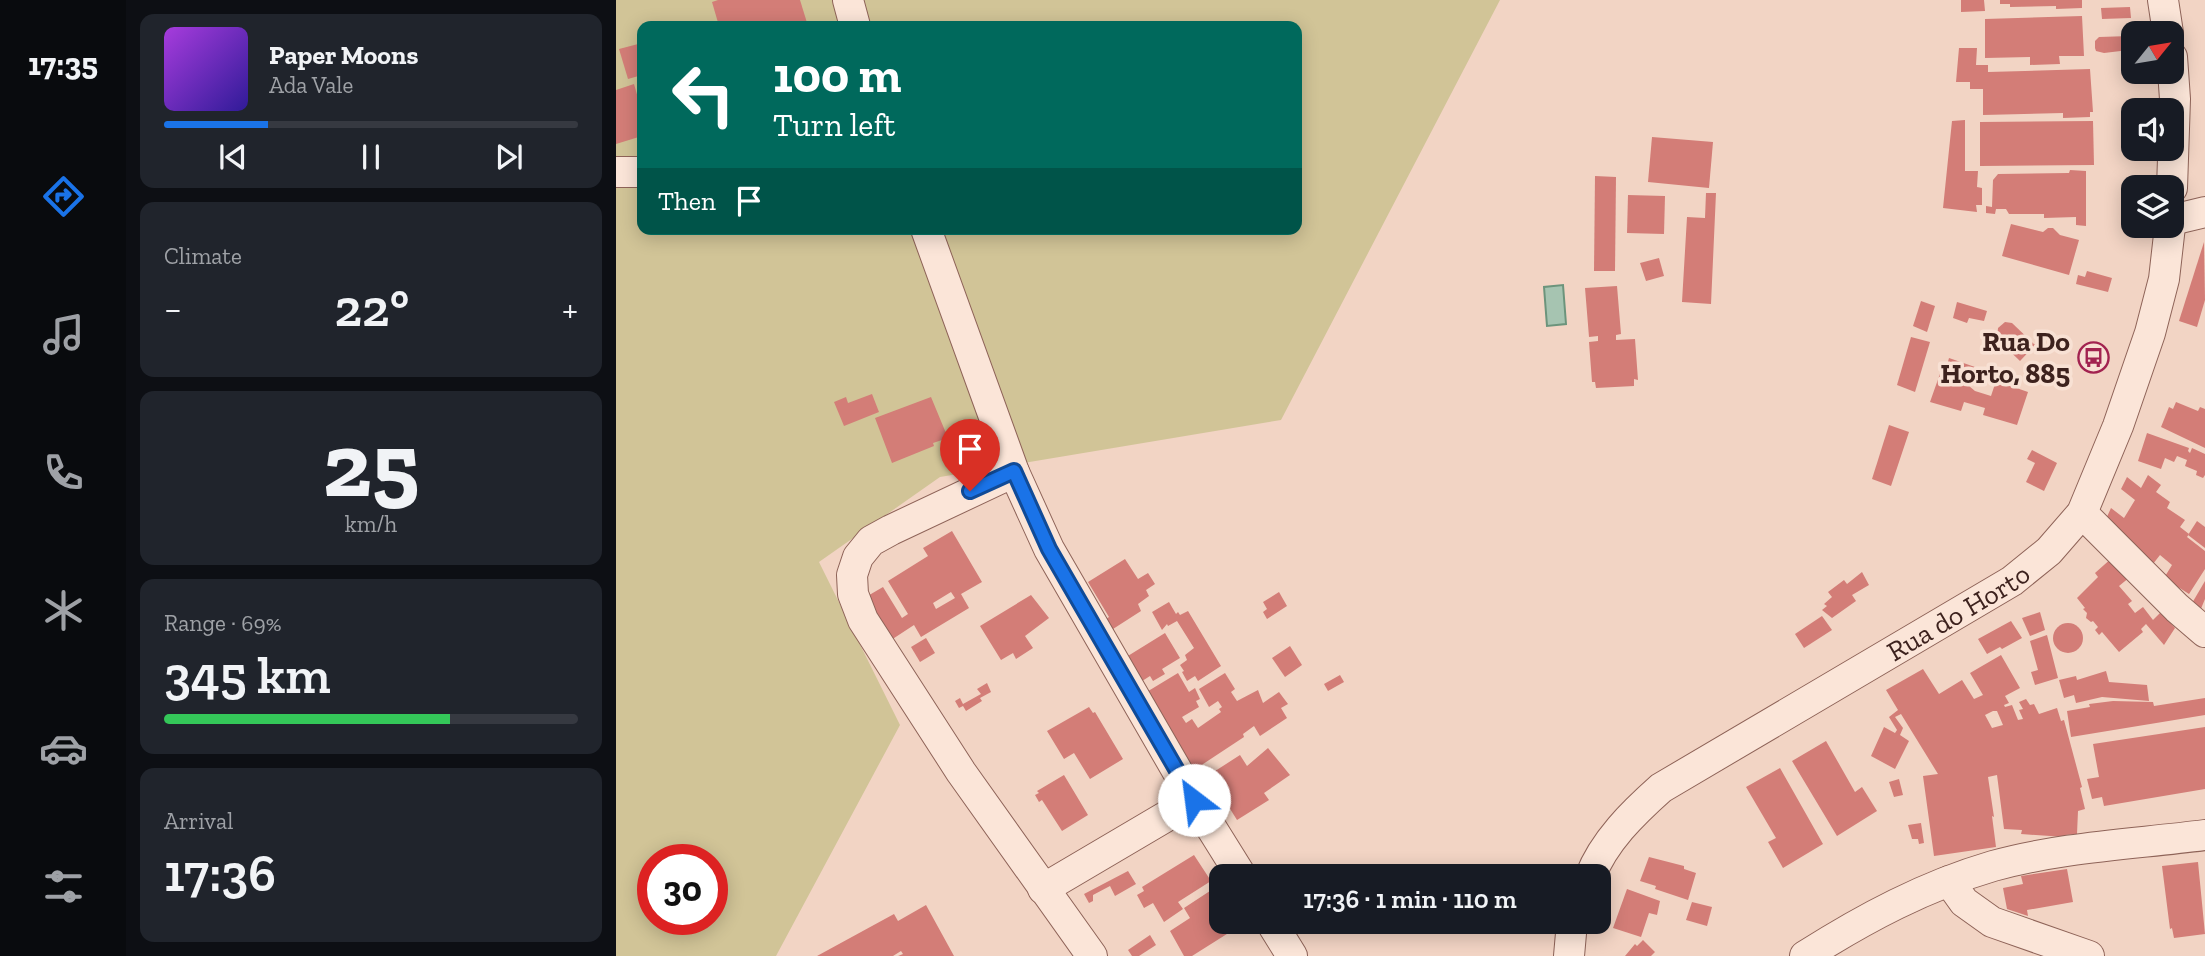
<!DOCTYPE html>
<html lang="en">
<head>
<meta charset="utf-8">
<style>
  :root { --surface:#171b24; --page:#20242c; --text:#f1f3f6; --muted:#9ea1a6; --line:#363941; --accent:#1a73e8 }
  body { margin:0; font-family:"Zilla Slab",serif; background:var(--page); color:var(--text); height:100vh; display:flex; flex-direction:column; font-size:26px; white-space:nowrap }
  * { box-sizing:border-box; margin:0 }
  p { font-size:23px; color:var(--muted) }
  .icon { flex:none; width:38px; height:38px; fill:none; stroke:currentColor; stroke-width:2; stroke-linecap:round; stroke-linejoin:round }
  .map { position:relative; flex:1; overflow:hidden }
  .sheet { display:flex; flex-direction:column; gap:14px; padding:14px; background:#0d0f14; width:490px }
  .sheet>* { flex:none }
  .guide { position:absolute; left:21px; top:21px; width:665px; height:214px; border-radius:14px; box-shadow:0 4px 18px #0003; background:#00695c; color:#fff; overflow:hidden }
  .needle { width:46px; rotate:60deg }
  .controls { position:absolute; left:1505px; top:21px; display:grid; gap:14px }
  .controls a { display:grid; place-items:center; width:63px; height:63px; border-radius:14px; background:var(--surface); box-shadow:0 4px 18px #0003; font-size:35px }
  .speed { position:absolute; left:21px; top:844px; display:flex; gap:14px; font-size:35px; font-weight:700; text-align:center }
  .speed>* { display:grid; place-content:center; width:91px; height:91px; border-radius:50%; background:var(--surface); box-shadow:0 4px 18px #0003; line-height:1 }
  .speed .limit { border:10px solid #d22; background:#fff; color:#111 }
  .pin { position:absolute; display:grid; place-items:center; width:60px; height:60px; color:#fff; margin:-72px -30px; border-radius:50% 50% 50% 0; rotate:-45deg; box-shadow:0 0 7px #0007 }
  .pin .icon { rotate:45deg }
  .me { position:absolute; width:77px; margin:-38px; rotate:330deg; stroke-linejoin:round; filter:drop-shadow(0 0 5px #0008) }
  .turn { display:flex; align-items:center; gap:24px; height:147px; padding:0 21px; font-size:32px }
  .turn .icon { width:91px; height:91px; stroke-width:2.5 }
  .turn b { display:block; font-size:49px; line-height:60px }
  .then { display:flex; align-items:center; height:66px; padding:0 21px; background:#0003; gap:14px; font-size:26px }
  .big { font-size:52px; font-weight:600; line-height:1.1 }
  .sheet .widget { flex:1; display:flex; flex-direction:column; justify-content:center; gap:10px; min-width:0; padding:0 24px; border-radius:14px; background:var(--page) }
  .sheet .dial { align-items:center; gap:0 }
  .dial b { font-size:91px; line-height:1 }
  .song { display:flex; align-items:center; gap:21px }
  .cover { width:84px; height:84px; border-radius:10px; background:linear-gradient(135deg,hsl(280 70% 55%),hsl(250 70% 35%)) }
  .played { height:7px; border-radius:4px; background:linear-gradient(90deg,var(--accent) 25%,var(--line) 25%) }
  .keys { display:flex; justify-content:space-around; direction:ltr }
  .heat { display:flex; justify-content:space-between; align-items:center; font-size:38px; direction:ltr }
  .charge { height:10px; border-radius:5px; background:linear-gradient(90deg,#34c759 69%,var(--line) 0) }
  .trip { position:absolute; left:593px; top:864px; width:402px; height:70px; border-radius:14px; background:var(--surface); box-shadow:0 4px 18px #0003; font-weight:600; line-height:70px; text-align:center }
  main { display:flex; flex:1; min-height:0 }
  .menu { display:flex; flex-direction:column; width:126px; justify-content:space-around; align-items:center; background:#090b0e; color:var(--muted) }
  .menu .icon { width:49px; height:49px }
  .menu .active { color:var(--accent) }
  .menu b { font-size:32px; color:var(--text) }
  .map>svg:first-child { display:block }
  .green { fill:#d1c497; fill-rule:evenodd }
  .water { fill:#a6c4b1; stroke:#6c947c; stroke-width:2 }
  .building { fill:#d37d77; fill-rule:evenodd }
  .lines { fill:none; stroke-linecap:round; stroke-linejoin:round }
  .minor-casing { stroke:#8e6358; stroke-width:32 }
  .minor { stroke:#fbe5d8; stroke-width:30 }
  .route-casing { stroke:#114b97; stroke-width:18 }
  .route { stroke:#1a73e8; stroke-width:12 }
  .labels { text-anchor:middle; stroke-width:7; stroke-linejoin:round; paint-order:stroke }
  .poi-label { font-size:28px; font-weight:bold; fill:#3d221e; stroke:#f8e1d4; text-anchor:end }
  .street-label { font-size:28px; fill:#3d221e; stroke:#f8e1d4 }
</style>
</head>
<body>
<main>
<nav class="menu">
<b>17:35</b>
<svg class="icon active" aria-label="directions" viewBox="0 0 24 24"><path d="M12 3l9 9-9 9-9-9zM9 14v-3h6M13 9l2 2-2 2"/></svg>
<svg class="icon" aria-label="music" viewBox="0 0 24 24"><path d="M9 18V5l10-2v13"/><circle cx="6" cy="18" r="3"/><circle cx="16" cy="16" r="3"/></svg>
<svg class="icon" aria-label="phone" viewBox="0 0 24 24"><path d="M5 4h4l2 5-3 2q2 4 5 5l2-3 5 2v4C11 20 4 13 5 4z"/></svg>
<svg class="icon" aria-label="climate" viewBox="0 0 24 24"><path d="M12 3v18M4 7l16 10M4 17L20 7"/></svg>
<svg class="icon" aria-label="car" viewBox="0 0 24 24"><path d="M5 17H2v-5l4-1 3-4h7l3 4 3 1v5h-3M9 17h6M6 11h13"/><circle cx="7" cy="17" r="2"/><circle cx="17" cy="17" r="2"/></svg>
<svg class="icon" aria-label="filters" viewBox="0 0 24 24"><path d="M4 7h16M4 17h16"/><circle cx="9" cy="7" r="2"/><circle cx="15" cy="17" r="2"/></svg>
</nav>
<section class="sheet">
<div class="widget">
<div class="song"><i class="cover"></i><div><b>Paper Moons</b><p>Ada Vale</p></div></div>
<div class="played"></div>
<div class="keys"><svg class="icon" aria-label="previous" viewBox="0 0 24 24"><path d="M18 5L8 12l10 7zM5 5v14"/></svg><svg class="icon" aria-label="pause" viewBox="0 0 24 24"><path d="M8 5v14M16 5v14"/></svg><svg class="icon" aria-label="next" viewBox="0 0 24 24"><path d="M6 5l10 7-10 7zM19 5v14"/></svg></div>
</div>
<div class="widget"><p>Climate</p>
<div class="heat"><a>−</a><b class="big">22°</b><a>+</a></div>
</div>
<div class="widget dial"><b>25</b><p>km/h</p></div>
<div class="widget"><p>Range · 69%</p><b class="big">345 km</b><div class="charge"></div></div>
<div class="widget"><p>Arrival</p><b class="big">17:36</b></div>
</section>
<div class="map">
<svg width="1589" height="956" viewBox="0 0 1589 956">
  <rect width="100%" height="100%" fill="#f2d4c4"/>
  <!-- green -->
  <path class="green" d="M0 0H884L665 420 324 477 203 562 284 725 160 956H0ZM26 26H681V229H26ZM37 859H96V919H37Z"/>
  <!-- water -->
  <path class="water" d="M947 285 950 324 931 326 928 287Z"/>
  <!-- building -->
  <g class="building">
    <path d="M102 0H184L192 26H103L96 2Z"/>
    <path d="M1345 0H1368L1369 11 1345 12Z"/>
    <path d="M1384 0H1466V8L1440 9V6L1394 7V4H1384Z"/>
    <path d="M1514 7 1515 18 1486 19 1485 8Z"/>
    <path d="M1466 16 1468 56H1443L1444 64 1414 65V57L1369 58V19Z"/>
    <path d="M1514 36 1515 47 1513 50 1488 53 1480 51 1479 48V41L1483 37Z"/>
    <path d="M26 43V75L12 79 3 49Z"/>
    <path d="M1343 48H1361L1360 65H1372V72L1474 69 1477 112H1474V117L1447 118V113L1367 115V89H1354V82H1340Z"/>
    <path d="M18 84 24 105H26V136L0 144V90Z"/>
    <path d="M1349 120V171H1362L1361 187 1366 188V205H1360L1361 212 1327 208 1336 121Z"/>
    <path d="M1477 121 1478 165 1364 166V122Z"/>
    <path d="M1036 137 1097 142 1093 188 1032 182Z"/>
    <path d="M1454 170 1470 171V226L1460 225V217L1428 218V214H1393L1390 209H1380L1379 214 1370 213V206L1376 207 1377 180 1382 174 1453 173Z"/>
    <path d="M979 176 1000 177 999 271H978Z"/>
    <path d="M1090 193H1100L1095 304 1066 302 1071 217 1089 218Z"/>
    <path d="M1012 195 1049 196 1048 234 1011 233Z"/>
    <path d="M1395 224 1427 232 1432 228H1437L1444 235 1463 240 1453 275 1386 256Z"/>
    <path d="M1588 242 1589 300 1581 327 1563 321Z"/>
    <path d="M1043 258 1048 276 1030 281 1024 263Z"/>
    <path d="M1471 271 1496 278 1492 292 1460 284 1462 275 1469 277Z"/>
    <path d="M1001 286 1005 334 1000 335V340L1019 339 1022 380 1018 379V386L980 388 979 382H976L973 342 982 341V336L973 337 969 288Z"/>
    <path d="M1305 301 1319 306 1311 332 1297 326Z"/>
    <path d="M1341 302 1371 311 1368 321 1353 318 1351 323 1337 318Z"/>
    <path d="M1389 322 1396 323 1419 345 1404 361 1381 339 1382 328Z"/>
    <path d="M1295 337 1314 342 1299 392 1281 385Z"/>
    <path d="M1333 358 1359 367 1353 386 1359 391 1375 396 1380 381 1412 392 1401 425 1367 415 1369 408 1348 402 1345 411 1314 402 1326 368 1330 369Z"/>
    <path d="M256 394 263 412 228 426 218 402 230 397 232 403Z"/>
    <path d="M315 397 332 438 317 443 318 446 276 463 259 418Z"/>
    <path d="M1560 402 1582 411 1584 407 1589 409V448L1545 427 1553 407 1557 409Z"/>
    <path d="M1273 425 1293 432 1275 486 1256 479Z"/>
    <path d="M1531 433 1573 448 1572 451 1574 453 1576 448 1589 454V475L1587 478 1580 475 1581 471 1569 466 1571 460 1561 456 1558 462 1549 458 1545 469 1522 461Z"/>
    <path d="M1416 450 1441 463 1428 491 1410 482 1419 463 1411 459Z"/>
    <path d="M1532 475 1545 485 1540 492 1554 502 1551 508 1569 520 1564 527 1573 534 1571 537 1589 551V569L1573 594 1548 578 1556 565 1544 555 1533 569 1490 519 1495 508 1508 518 1519 500 1505 489 1511 477 1525 488Z"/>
    <path d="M1581 521 1589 527V548L1572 535Z"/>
    <path d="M336 531 366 582 345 594 353 608 305 637 298 625 269 644 243 601 267 587 286 618 292 614 272 581 312 556 307 548ZM335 592 339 598 320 609 317 603Z"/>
    <path d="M1497 557 1514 577 1503 586 1516 601 1512 604 1519 613 1527 607 1537 620 1545 612 1559 628 1548 645 1530 624 1525 629 1527 632 1503 652 1486 632 1483 635 1479 630 1482 627 1477 621 1475 622 1470 618 1471 613 1467 609 1469 608 1461 598 1482 577 1479 573Z"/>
    <path d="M509 559 522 579 532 573 539 584 530 590 533 596 522 604 525 611 497 629 490 619 493 617 472 582Z"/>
    <path d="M1246 572 1253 585 1236 595 1240 601 1216 618 1206 610 1211 606 1208 604 1216 597 1212 592 1228 580 1231 584Z"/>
    <path d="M1589 581V599L1584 611 1572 610Z"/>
    <path d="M663 592 671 606 651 619 647 612 651 609 647 602Z"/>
    <path d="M415 595 433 618 409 636 417 648 400 659 397 653 385 660 364 626Z"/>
    <path d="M553 602 560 614 562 612 564 615 572 611 605 666 582 681 579 676 571 681 566 672 568 671 564 665 571 660 569 655 578 648 561 621 552 626 551 624 546 630 536 612Z"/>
    <path d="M1424 612 1429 630 1414 636 1406 618Z"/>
    <path d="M1206 616 1216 630 1188 648 1179 634Z"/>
    <path d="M1395 621 1406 638 1386 649 1384 647 1371 654 1362 639Z"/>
    <circle cx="1452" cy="638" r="15"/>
    <path d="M549 633 564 658 546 669 549 674 537 681 534 676 523 683 507 659Z"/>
    <path d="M1431 635 1442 678 1419 685 1415 672 1422 670 1414 641Z"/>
    <path d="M310 638 319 653 304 662 295 647Z"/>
    <path d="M674 646 686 665 669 677 656 658Z"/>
    <path d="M1385 655 1404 688 1389 696 1393 703 1388 705 1389 707 1396 705 1402 720 1407 719 1403 710 1407 709 1403 702 1410 699 1414 705 1418 704 1423 714 1441 708 1445 721 1448 720 1466 787 1464 788 1469 809 1462 811 1461 834 1449 835V837L1405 834 1406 830 1388 829 1381 775 1372 777 1378 817 1376 816 1380 847 1318 856 1307 776 1322 774 1285 714 1279 717 1287 728 1284 735 1293 741 1279 769 1255 756 1268 727 1279 733 1281 730 1273 717 1282 710 1270 690 1307 669 1323 694 1346 680 1358 699 1367 695 1354 673ZM1377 711H1381L1387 725 1376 728 1369 715Z"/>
    <path d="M1490 671 1493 682 1531 685 1533 701 1486 697 1460 703 1458 695 1448 698 1443 680 1460 676 1461 680Z"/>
    <path d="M562 673 573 692 579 688 584 699 580 701 583 707 566 717 570 723 576 719 582 728 605 712 603 709 606 707 602 701 593 707 583 689 609 673 619 689 615 692 621 701 642 690 647 703 663 692 672 704 665 708 671 718 644 736 638 726 627 734 628 737 578 770 529 693Z"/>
    <path d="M724 675 728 682 712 691 708 684Z"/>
    <path d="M371 683 375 692 364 698 366 701 350 711 347 706 343 708 339 701 344 698 347 704 365 694 361 689Z"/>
    <path d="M1589 698V715L1455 737 1451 711 1474 707 1473 704 1497 701 1537 702 1538 706Z"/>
    <path d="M473 707 477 713 479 712 507 759 474 779 458 753 448 759 431 731Z"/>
    <path d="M1589 727V789L1488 806 1486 797 1476 799 1471 779 1483 777 1477 744Z"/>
    <path d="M1210 741 1239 792 1246 787 1261 811 1221 836 1176 761Z"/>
    <path d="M652 748 674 775 648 793 653 800 621 820 593 775 624 755 631 766Z"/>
    <path d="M1164 768 1207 844 1167 868 1152 842 1160 838 1130 787Z"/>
    <path d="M448 775 472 815 446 831 426 800 423 802 419 795 423 793 421 791Z"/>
    <path d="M1283 779 1287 795 1278 797 1273 782Z"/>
    <path d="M1305 823 1308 843 1303 844 1302 839H1296L1292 825Z"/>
    <path d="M578 855 595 881 562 902 567 909 548 922 537 903 528 908 521 895 528 891 526 887Z"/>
    <path d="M1033 857 1068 866V869L1080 873 1072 900 1039 889 1040 886 1024 881Z"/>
    <path d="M1582 862 1589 934 1558 938 1556 928 1554 929 1546 866Z"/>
    <path d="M1451 869 1457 902 1411 910 1412 916 1391 909 1387 888 1407 884 1405 876Z"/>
    <path d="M512 871 520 884 499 896 494 886 477 895V901L473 903 468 894Z"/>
    <path d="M597 889 606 901V922H619L622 927 576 956H568L554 931 574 918 568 908Z"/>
    <path d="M1011 889 1044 901 1041 915 1033 913 1025 937 997 928Z"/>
    <path d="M1076 902 1096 907 1091 926 1070 920Z"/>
    <path d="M310 905 338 956H282L287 954 285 951 277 956H201L278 914 282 921Z"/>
    <path d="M534 935 540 945 523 956H516L512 950Z"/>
    <path d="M1027 940 1039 952 1035 956H1009L1019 944 1021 946Z"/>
  </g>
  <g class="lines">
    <defs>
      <g id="minor">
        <path d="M232 0 239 26"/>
        <path d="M1547 0 1552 33"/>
        <path d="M1556 57 1559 99 1556 188"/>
        <path d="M0 172H26"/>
        <path d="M1556 220 1589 212"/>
        <path d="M310 229 398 472"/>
        <path d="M1466 513 1561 608 1589 632"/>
        <path id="s1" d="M974 877C988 841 1017 813 1045 788L1396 581 1433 551 1466 513 1502 426 1534 333 1548 279 1554 226"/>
        <path d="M1333 881 1348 902 1376 922 1473 956"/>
        <path d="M427 889 578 800"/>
        <path d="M655 922 676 956"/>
        <path d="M476 956 345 772 247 620 237 594 236 575 242 557 255 541 275 530 398 472 433 549 578 800 626 877"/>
        <path d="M953 956 956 922"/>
        <path d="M1189 956C1249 918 1309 886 1377 866 1445 847 1519 844 1589 835"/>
      </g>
    </defs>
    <!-- minor casing -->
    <use href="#minor" class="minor-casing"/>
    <!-- minor -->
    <use href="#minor" class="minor"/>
  </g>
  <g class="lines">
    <defs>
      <path id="route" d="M354 491 398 471 433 549 578 800"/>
    </defs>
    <!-- route casing -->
    <use href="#route" class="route-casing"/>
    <!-- route -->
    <use href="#route" class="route"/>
  </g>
  <!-- icons -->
  <defs>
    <symbol id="bus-ring" viewBox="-11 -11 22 22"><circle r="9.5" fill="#f8e1d4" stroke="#a22350" stroke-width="1.5"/><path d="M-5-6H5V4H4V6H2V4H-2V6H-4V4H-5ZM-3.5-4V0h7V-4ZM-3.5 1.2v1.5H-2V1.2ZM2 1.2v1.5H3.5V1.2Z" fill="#a22350"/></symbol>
  </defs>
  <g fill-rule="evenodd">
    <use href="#bus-ring" x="1460" y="340" width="35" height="35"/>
  </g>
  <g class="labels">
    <!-- poi labels -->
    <g class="poi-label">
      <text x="1454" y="351">Rua Do<tspan x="1454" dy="32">Horto, 885</tspan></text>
    </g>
    <!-- street labels -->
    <g class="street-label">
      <text dy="10" stroke="none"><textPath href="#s1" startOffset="460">Rua do Horto</textPath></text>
    </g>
  </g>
</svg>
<div class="controls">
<a><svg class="needle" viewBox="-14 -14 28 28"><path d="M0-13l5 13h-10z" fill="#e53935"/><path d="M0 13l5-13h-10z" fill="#9ea1a6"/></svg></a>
<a><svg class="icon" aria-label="sound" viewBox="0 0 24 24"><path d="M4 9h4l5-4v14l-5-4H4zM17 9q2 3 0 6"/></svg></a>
<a><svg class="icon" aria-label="layers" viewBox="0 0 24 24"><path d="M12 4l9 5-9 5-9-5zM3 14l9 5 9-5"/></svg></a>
</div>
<div class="speed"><div class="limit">30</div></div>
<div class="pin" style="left:354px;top:491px;background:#d93025"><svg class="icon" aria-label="arrive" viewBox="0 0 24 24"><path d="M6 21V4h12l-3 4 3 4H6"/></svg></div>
<svg class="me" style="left:578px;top:800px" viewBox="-20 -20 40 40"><circle r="19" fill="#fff"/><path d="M0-13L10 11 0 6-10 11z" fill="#1a73e8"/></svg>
<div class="trip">17:36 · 1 min · 110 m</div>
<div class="guide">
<div class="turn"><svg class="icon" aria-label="left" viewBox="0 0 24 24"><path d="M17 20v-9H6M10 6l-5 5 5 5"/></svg><div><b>100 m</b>Turn left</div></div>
<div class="then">Then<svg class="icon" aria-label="arrive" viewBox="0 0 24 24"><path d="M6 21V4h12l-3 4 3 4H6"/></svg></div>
</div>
</div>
</main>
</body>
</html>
